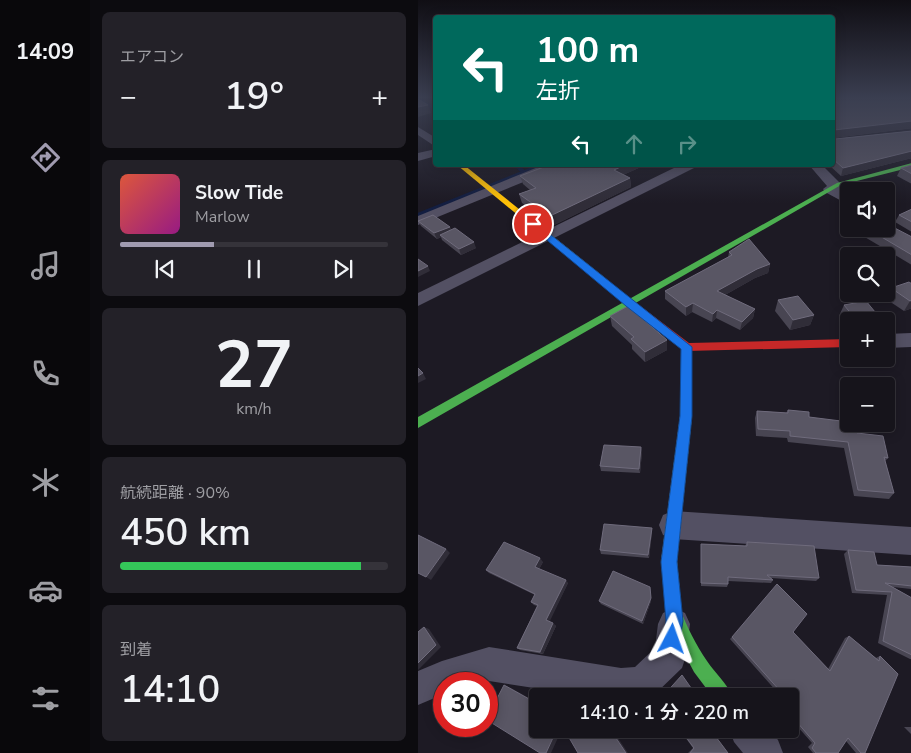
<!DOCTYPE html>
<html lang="ja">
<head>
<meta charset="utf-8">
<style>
  :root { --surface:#16141b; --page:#232128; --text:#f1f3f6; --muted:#9e9ea3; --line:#35333a; --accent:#a09bb0 }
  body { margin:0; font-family:"Nunito Sans","Noto Sans JP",sans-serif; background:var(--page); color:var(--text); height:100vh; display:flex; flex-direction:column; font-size:19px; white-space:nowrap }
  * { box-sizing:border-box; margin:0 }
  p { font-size:16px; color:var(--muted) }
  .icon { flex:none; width:28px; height:28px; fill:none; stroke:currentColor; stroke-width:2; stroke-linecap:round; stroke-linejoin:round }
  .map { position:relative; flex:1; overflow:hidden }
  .drawer { display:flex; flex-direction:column; gap:12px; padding:12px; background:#0c0b0f; width:328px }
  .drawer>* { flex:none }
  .top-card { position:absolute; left:15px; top:15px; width:402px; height:152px; border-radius:5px; box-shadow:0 2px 12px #0003,0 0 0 1px var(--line); background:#00695c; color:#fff; overflow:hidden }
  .fabs { position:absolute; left:422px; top:182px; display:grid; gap:10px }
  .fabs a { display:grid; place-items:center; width:55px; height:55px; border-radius:5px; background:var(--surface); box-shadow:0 2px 12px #0003,0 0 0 1px var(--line); font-size:25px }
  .speed { position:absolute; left:15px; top:672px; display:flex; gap:10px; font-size:25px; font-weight:700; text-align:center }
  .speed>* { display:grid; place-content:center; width:65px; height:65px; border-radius:50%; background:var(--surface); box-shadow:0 2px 12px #0003,0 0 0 1px var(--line); line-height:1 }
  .speed .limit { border:8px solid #d22; background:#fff; color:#111 }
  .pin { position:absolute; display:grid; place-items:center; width:42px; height:42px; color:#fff; margin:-21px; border:2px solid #fff; border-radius:50%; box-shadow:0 1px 5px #0007 }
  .me { position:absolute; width:55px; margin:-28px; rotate:4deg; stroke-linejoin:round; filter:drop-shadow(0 0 4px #0008) }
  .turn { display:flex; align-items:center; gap:18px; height:105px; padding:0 20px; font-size:22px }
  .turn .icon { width:65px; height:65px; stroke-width:2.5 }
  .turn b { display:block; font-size:35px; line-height:42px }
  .lanes { display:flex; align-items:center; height:48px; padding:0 20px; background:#0003; justify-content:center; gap:25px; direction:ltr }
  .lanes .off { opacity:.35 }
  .big { font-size:38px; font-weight:600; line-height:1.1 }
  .drawer .widget { flex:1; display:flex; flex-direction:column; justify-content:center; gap:8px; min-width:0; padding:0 18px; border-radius:8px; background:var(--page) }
  .drawer .dial { align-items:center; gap:0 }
  .dial b { font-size:65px; line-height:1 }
  .song { display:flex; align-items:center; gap:15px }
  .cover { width:60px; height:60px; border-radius:8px; background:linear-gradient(135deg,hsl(10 70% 55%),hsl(310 70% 35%)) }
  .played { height:5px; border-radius:2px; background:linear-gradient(90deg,var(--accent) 35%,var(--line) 35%) }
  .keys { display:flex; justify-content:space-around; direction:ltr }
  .heat { display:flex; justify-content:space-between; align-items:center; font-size:28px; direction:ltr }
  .charge { height:8px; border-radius:4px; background:linear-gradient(90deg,#34c759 90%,var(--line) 0) }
  .trip { position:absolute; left:111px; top:688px; width:270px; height:50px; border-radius:5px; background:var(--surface); box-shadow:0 2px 12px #0003,0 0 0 1px var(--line); font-weight:600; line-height:50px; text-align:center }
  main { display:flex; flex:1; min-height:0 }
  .tabs { display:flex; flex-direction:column; width:90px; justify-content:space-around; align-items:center; background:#09080b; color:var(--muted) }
  .tabs .icon { width:35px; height:35px }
  .tabs .on { color:var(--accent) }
  .tabs b { font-size:22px; color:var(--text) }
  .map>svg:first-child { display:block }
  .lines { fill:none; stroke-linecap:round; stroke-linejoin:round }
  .stream-far1 { stroke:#131e41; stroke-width:3 }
  .stream { stroke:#131e41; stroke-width:4 }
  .street { fill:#535063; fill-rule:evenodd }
  .fast { fill:#4caf50; fill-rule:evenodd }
  .slow { fill:#ffc107; fill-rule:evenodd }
  .jam { fill:#c62828; fill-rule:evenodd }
  .wall { fill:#484552 }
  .shaded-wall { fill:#302d38 }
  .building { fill:#595664; stroke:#6f6b7c }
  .route { fill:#1a73e8; stroke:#114b97 }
</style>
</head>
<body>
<main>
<nav class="tabs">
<b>14:09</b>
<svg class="icon on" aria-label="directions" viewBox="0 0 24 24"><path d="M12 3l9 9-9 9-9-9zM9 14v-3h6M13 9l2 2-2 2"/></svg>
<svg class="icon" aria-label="music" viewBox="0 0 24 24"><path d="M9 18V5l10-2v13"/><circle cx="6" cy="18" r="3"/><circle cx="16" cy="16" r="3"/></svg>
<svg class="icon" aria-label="phone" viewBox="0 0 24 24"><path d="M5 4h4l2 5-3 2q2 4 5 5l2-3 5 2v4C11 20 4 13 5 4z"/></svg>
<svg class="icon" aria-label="climate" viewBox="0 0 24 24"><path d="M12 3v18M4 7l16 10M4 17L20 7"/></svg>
<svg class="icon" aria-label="car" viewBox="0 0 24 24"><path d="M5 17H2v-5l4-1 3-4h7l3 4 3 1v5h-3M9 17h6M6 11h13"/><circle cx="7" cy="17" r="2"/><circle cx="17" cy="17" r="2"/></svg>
<svg class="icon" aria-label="filters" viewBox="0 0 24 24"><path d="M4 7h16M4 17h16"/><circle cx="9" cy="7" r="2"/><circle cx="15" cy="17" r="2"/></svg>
</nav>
<section class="drawer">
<div class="widget"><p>エアコン</p>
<div class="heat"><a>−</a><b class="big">19°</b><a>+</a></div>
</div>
<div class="widget">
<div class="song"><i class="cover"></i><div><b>Slow Tide</b><p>Marlow</p></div></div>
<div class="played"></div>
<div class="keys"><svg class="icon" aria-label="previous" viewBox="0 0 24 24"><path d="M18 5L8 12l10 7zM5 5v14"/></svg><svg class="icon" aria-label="pause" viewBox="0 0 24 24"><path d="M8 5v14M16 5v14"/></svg><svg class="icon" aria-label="next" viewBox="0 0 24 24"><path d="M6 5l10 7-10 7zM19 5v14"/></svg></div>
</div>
<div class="widget dial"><b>27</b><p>km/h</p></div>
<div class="widget"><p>航続距離 · 90%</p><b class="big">450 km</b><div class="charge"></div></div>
<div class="widget"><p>到着</p><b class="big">14:10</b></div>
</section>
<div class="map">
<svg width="494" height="753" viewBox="0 0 494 753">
  <rect width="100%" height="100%" fill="#1d1a24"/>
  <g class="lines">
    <!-- stream-far1 -->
    <g class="stream-far1">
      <path d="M0 98 18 110"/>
      <path d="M96 165 104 170"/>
      <path d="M111 170 125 165"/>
    </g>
    <!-- stream -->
    <g class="stream">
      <path d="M102 169 106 172"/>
      <path d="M0 215 114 169"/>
    </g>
    <!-- street -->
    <g class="street">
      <path d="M0 127 18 138V147L0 135Z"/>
      <path d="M18 149V156L0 161V153Z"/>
      <path d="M125 165H142L140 168 0 225V216Z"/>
      <path d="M262 165H278L276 168 0 306V293Z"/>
      <path d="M391 165H404L422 183 424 186 421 189 431 195V205L407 192 405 189 409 186Z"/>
      <path d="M494 333V347L469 348V334Z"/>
      <path d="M255 511 494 527V555L255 539 245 535 241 525 245 515Z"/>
      <path d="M256 608 267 613 272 624 268 656 264 668 235 696H168L71 681 60 684H26V694L0 705V671L24 661 71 647 203 668 217 667 237 648 240 624 245 613Z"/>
      <path d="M311 729H351L360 740 365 753H325L316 742Z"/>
    </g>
    <!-- fast -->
    <g class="fast">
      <path d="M494 163V167L423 185 0 428V417L419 183Z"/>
      <path d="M256 607 262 609C269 627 278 645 289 661 297 673 309 683 314 696H294L276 672 249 621 248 615 250 609Z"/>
    </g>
    <!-- slow -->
    <g class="slow">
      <path d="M39 165H46L187 278V282H181Z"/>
      <path d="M269 343 274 347V416L259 561 264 615 262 621 256 623 250 621 248 615 243 561 262 416 264 347Z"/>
    </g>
    <!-- jam -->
    <path class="jam" d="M184 277 271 343 431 339V347L269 351 265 350 181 282V278Z"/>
  </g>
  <!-- wall -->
  <g class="wall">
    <path d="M415 98H494V128L415 138 417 139 494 131V158L423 176 411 165H415Z"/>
    <path d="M131 165H225V166L205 175 212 178 213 187 134 226 104 203 101 194 112 190 105 184 102 176Z"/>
    <path d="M494 165V184L479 176 483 168Z"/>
    <path d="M494 209V232L477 222 481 215Z"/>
    <path d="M0 221 32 227 33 230 58 248 43 255 24 240 23 237 19 239 3 226Z"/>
    <path d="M448 229H469L494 237V265L445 236Z"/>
    <path d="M311 252 352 264 350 273 337 278 307 295 337 309 335 318 322 330 298 318 294 322 274 312 268 316 247 299V291L310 258Z"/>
    <path d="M494 284V308L486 311 468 299 473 288Z"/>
    <path d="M360 300 396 315 392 325 372 330 357 311Z"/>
    <path d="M426 305 462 318 460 321H431V329L421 316Z"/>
    <path d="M192 316 249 350 227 362 214 349V345L194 326Z"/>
    <path d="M370 410 439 433 470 458 467 461 476 493 471 499 436 496 426 448 370 442 369 438 338 436 337 418 339 411 368 413Z"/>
    <path d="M223 447 224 452 222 473 183 471 182 466Z"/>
    <path d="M234 528V532L231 558 183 554 182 550Z"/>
    <path d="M329 542 401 578 398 581 353 578 355 580 353 583 310 581V584L309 587 283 586V544L327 546Z"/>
    <path d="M430 550 459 565 494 567V589L475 587 494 598V659H492L460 643 469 595 434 593 426 554Z"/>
    <path d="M125 562 121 569 150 583 131 621 138 626 125 654 102 650 99 648 119 606 116 605 113 602 117 595 71 573 68 570Z"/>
    <path d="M232 587 233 601 225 624 183 604 181 601Z"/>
    <path d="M375 632 410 669 427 638 431 636 458 658 462 656 447 753H438L428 741 420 753H395L390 747 394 743 372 718V696H357L360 693 312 639 314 637Z"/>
    <path d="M486 727H494V735Z"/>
    <path d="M261 729H292L310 753H270L275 748Z"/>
  </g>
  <!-- shaded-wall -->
  <g class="shaded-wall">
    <path d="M10 105 13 113 0 117V107Z"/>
    <path d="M494 121V128L415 138 416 130Z"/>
    <path d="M494 151V158L423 176 425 168Z"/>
    <path d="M207 165H225V166L196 179V170Z"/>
    <path d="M212 178 213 187 134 226 132 216Z"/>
    <path d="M32 227 34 232 22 235 23 237 19 239 16 233Z"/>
    <path d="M56 242 58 248 43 255 41 249Z"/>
    <path d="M352 264 350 273 337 278 298 300 299 291 339 269Z"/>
    <path d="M10 266 12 271 0 277V271Z"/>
    <path d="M494 300V308L486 311 492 301Z"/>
    <path d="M275 303 274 312 268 316V307Z"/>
    <path d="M337 309 335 318 322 330 324 322Z"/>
    <path d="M299 310 298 318 294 322 295 314Z"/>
    <path d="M396 315 392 325 372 330 375 320Z"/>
    <path d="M462 318 460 321H441Z"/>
    <path d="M249 340V350L227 362V352Z"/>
    <path d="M5 373 8 379 0 383V376Z"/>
    <path d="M223 447 224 452 222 473 221 469Z"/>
    <path d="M234 528V532L231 558 230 555Z"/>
    <path d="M28 549 32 553 13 580 8 577Z"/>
    <path d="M122 558 125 562 120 571 117 567Z"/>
    <path d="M148 580 150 583 131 623 128 620Z"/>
    <path d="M233 598V601L225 624 224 621Z"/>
    <path d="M135 623 138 626 125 654 122 652Z"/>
    <path d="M6 627 11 629 23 647 0 670V663Z"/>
    <path d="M86 685 93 688 120 703V704Z"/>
    <path d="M139 729H144L133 753H128Z"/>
    <path d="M192 729H194L210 753H208Z"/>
  </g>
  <!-- building -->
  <g class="building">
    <path d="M415 98H494V121L416 130 415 137 417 139 494 131V151L425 168 415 159Z"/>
    <path d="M0 99 10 105 0 107Z"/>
    <path d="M131 165H207L196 170 212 178 132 216 101 194 118 188 102 176Z"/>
    <path d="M494 165V174L483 168Z"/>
    <path d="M494 209V222L481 215Z"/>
    <path d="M15 215 32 227 16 233 0 221Z"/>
    <path d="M469 224 494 237V255L450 229H469Z"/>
    <path d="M37 228 56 242 41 249 22 235Z"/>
    <path d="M331 239 352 264 339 269 299 291 337 309 324 322 299 310 295 314 275 303 268 307 247 291 314 255 311 252Z"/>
    <path d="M0 259 10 266 0 271Z"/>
    <path d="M491 282 494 284V300L492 301 473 288Z"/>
    <path d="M380 296 396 315 375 320 360 300Z"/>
    <path d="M448 301 462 318 439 321 426 305Z"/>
    <path d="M210 306 249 340 227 352 213 339 216 337 192 316Z"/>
    <path d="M0 368 5 373 0 376Z"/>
    <path d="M370 410 391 412V417L431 422V424H438L439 433 465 436 470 458 466 457 476 493 440 490 430 442 372 436V431L340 429 339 411 370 413Z"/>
    <path d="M186 445 223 447 221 469 182 466Z"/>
    <path d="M186 524 234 528 230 555 182 550Z"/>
    <path d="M0 535 28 549 8 577 0 573Z"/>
    <path d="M86 542 122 558 117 567 148 580 128 620 135 623 122 652 99 648 120 605 113 602 117 594 68 570Z"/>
    <path d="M329 542 396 546 401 578 349 575 355 580 310 577V584L283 583V544L329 546Z"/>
    <path d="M430 550 456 552 459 565 494 567V586L467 583 494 598V655L465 641 474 592 438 590Z"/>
    <path d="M195 571 232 587 233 598 224 621 181 601Z"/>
    <path d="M359 584 389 614 375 632 412 671 431 636 461 661 462 656 480 674 447 753H443L430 738 420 753H398L394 748 397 743 372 714V696H359L363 692 314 637Z"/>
    <path d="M6 627 18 645 0 663V632Z"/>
    <path d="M264 675 278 695 282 696H245Z"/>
    <path d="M86 685 120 704V729H139L128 753H122L69 720V718Z"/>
    <path d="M146 729H192L208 753H160Z"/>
    <path d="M262 729H292L310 753H272L276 748Z"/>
  </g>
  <!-- sky -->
  <linearGradient id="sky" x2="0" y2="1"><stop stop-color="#100e14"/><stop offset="0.48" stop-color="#3a3e50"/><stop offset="1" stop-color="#3a3e50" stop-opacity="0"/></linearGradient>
  <rect width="494" height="203" fill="url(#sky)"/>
  <!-- route -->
  <path class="route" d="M112 223H118L274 347V416L259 562 265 621 261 645 254 647 248 645 246 639 248 621 243 562 262 416 263 349 208 306 112 226Z"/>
</svg>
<div class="fabs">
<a><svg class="icon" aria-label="sound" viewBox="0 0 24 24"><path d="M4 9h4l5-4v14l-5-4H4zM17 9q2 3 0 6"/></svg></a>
<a><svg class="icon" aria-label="search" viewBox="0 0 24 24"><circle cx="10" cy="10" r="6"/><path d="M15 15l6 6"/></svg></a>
<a>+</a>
<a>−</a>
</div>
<div class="speed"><div class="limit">30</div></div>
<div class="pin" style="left:115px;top:224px;background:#d93025"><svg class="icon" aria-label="arrive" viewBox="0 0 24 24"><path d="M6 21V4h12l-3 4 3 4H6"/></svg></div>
<svg class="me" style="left:254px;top:639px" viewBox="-20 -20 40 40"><path d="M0-17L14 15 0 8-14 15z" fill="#1a73e8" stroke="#fff" stroke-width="4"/></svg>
<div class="trip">14:10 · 1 分 · 220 m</div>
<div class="top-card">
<div class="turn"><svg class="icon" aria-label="left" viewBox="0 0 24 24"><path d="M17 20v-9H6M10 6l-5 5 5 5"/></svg><div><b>100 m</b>左折</div></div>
<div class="lanes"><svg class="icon" aria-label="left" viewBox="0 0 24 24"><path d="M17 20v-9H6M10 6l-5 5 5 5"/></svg><svg class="icon off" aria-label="ahead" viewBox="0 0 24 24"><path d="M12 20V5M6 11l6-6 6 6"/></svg><svg class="icon off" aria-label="right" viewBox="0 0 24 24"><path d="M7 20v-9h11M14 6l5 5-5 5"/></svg></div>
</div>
</div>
</main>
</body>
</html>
